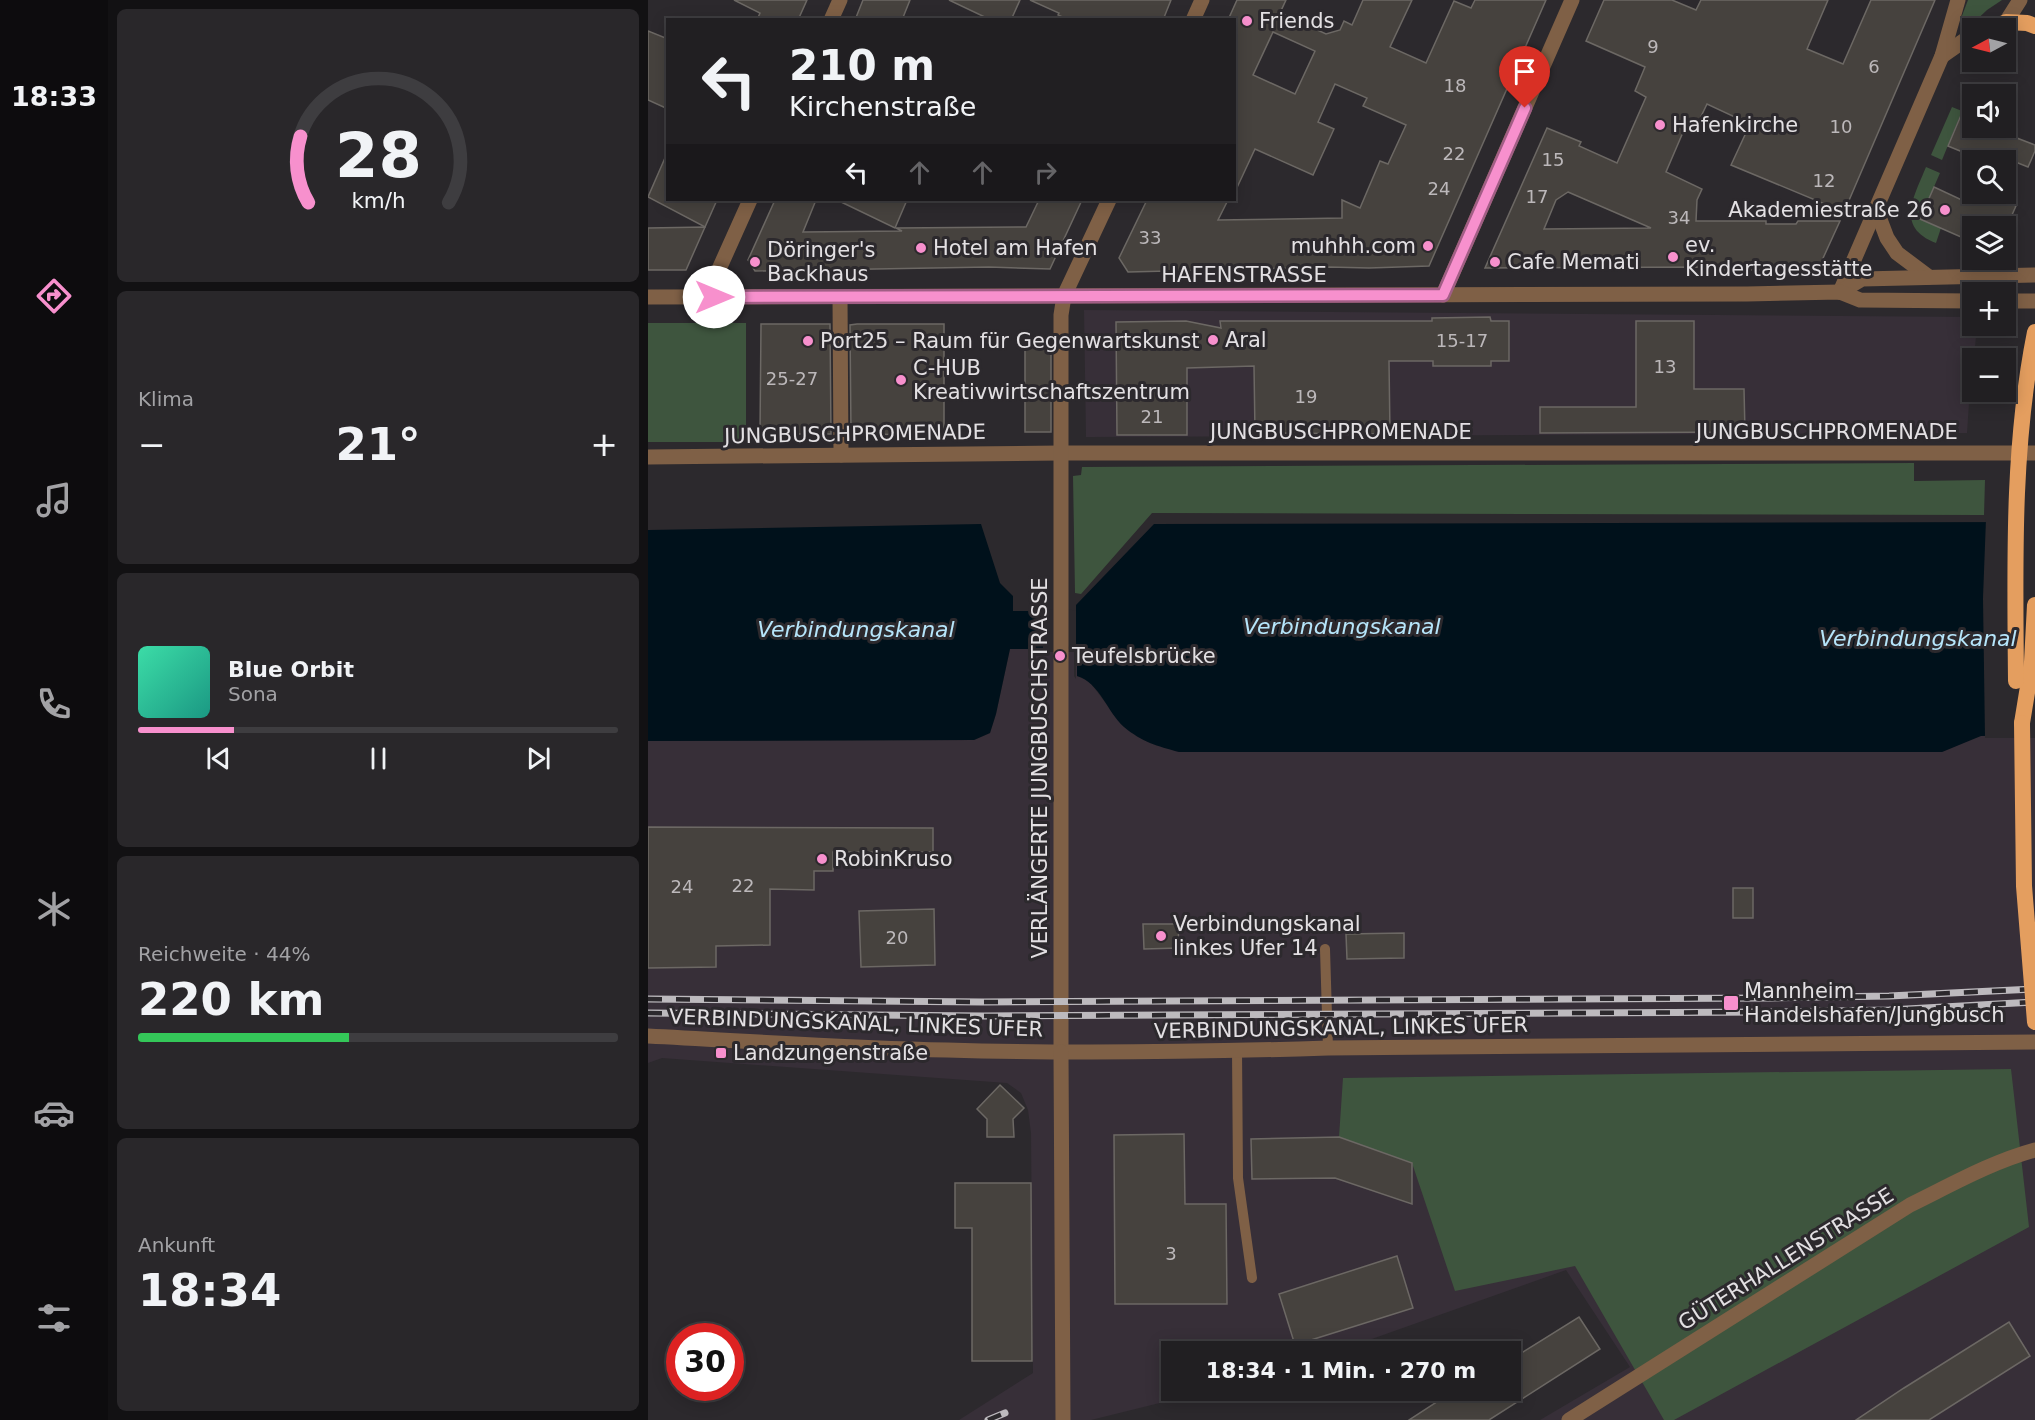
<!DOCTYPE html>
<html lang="de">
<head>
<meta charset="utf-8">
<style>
  :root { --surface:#211f22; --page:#29272a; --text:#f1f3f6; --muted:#a2a2a5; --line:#3e3d40; --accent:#f790cd }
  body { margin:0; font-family:"DejaVu Sans",sans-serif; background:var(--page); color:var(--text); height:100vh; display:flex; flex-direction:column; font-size:22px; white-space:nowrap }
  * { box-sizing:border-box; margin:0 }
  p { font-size:20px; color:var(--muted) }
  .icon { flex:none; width:33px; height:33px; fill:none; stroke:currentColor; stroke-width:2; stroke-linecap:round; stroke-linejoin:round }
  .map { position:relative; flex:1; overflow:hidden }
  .sheet { display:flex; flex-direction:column; gap:9px; padding:9px; background:#121113; width:540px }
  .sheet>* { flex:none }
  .top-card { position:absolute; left:18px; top:18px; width:570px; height:183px; border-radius:0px; box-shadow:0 3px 15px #0003,0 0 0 2px var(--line); background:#211f22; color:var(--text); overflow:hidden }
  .needle { width:39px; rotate:263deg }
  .fabs { position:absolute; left:1314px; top:18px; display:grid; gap:12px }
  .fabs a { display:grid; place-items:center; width:54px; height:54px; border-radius:0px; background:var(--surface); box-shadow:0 3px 15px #0003,0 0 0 2px var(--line); font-size:30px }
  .speed { position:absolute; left:18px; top:1323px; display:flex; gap:12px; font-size:30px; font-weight:700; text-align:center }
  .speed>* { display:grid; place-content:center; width:78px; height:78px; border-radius:50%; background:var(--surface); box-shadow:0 3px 15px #0003,0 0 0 2px var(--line); line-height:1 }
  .speed .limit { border:9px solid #d22; background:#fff; color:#111 }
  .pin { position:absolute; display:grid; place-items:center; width:51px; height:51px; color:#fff; margin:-62px -26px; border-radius:50% 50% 50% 0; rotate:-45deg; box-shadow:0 0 6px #0007 }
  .pin .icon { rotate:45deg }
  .me { position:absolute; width:66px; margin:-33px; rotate:90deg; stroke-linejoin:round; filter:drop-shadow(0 0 4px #0008) }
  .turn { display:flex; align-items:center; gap:21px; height:126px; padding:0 24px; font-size:27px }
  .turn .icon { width:78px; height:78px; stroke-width:2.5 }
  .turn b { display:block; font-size:42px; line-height:51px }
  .lanes { display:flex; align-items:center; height:57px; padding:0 24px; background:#0003; justify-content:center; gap:30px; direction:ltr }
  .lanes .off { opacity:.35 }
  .big { font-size:45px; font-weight:700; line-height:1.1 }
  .sheet .widget { flex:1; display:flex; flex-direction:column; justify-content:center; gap:9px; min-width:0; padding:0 21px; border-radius:9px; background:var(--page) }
  .sheet .dial { align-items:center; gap:0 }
  .dial svg { height:156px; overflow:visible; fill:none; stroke:var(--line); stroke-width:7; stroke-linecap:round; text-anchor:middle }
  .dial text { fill:var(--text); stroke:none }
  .song { display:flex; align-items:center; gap:18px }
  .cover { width:72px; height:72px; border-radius:9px; background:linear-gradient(135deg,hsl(160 70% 55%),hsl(170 70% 35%)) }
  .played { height:6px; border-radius:3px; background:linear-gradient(90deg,var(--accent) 20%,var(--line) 20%) }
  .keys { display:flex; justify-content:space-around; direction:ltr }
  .heat { display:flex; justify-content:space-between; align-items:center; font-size:33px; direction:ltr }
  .charge { height:9px; border-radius:4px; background:linear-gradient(90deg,#34c759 44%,var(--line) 0) }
  .trip { position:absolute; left:513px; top:1341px; width:360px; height:60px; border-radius:0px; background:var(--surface); box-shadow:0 3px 15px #0003,0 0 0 2px var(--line); font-weight:700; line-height:60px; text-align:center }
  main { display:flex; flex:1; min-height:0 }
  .menu { display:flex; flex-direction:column; width:108px; justify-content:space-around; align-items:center; background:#0d0c0e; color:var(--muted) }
  .menu .icon { width:42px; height:42px }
  .menu .active { color:var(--accent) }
  .menu b { font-size:27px; color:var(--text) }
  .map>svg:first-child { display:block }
  .built { fill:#372f38 }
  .green { fill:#3e553e }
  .water { fill:#00111b }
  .pier { fill:#2c292d }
  .building { fill:#46423e; stroke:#6c6864; stroke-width:1.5; fill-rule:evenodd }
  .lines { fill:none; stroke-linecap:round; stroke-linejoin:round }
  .service { stroke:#7f6046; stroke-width:10 }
  .pedestrian { stroke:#7f6046; stroke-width:15 }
  .minor { stroke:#7f6046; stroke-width:15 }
  .trunk { stroke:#e49e5f; stroke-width:16 }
  .rail-casing { stroke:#bdbabe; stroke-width:7 }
  .rail { stroke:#2c292d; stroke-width:4.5; stroke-dasharray:14; stroke-linecap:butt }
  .trunk-bridge { stroke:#e49e5f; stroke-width:16 }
  .route-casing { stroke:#a15e85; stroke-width:15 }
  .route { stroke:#f790cd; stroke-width:10 }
  .poi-dot { fill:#f790cd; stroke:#2c292d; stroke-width:2 }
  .labels { text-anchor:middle; stroke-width:6; stroke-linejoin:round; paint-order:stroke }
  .number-label { font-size:18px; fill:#bcb8ba }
  .poi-label { font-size:21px; fill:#e3e0e3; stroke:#2c292d; text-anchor:start }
  .street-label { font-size:21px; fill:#e3e0e3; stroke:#2c292d }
  .water-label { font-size:22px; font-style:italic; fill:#b6e5fa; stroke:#2c292d }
</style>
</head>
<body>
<main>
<nav class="menu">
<b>18:33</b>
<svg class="icon active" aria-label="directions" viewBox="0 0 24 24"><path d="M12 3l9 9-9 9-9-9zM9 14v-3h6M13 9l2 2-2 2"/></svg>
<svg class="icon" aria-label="music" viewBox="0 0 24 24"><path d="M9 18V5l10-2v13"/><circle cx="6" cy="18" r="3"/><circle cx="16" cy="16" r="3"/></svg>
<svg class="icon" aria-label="phone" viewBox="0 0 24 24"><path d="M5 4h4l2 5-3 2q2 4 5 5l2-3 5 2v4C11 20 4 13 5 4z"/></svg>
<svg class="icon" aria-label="climate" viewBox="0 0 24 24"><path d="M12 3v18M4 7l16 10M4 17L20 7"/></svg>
<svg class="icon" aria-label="car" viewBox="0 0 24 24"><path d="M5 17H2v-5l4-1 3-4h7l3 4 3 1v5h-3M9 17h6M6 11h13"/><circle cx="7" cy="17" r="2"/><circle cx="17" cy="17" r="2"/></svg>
<svg class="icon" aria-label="filters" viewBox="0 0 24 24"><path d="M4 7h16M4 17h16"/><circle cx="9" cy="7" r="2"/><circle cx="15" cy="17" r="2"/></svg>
</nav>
<section class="sheet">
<div class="widget dial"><svg viewBox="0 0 100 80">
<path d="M14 69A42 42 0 1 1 86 69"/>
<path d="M14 69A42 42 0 0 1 10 35" stroke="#f790cd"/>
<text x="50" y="56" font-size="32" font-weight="700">28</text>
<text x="50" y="72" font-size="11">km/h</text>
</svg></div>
<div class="widget"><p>Klima</p>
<div class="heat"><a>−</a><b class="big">21°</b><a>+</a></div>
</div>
<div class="widget">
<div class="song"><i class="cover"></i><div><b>Blue Orbit</b><p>Sona</p></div></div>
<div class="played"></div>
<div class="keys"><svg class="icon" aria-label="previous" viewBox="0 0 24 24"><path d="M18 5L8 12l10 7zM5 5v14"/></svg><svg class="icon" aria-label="pause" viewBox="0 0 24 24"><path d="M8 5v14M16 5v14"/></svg><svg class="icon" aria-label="next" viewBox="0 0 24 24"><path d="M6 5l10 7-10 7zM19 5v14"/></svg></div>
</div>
<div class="widget"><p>Reichweite · 44%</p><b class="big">220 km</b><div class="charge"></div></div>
<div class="widget"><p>Ankunft</p><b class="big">18:34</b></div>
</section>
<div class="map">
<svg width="1387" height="1420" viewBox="0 0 1387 1420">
  <rect width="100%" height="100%" fill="#2c292d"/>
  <!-- built -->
  <g class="built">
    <path d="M436 310 1324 317V326H1329L1326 358H1324L1319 433 438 437Z"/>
    <path d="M362 649H429V676L441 681 475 726 531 752H1294L1333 735H1387V1420H892L982 1367 918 1270 690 1351 524 1352V1390L560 1391 443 1420H311L385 1373 383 1133 380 1110 373 1093 359 1083 14 1058 0 1063V741L326 740 342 733 348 714Z"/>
  </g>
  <!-- green -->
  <g class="green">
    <path d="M1320 0H1354L1339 10 1321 27 1312 21Z"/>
    <path d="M1304 107 1314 111 1294 160 1283 155Z"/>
    <path d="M1278 167 1292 173 1272 219 1293 228 1288 243C1247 227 1266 197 1278 167Z"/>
    <rect x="0" y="323" width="98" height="119"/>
    <path d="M1266 463V481L1337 480 1336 515 504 513 433 594 427 593 425 476 433 475 434 467Z"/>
    <path d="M1363 1069 1381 1227 1026 1420H1016L927 1266 807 1291 764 1163 691 1137 695 1078Z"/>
  </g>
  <!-- water -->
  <path class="water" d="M1387 522V735L1333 736 1294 752H531C509 746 494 742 476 727 459 712 452 683 429 676V649H362L348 714 342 733 326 740 0 741V530L333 524 352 583 365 596V611H428V605L506 524Z"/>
  <!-- pier -->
  <g class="pier">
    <path d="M1338 519H1387V738H1337L1335 598Z"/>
    <path d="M416 608 428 611V679L426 676V652H395V611Z"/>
  </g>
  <!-- building -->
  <g class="building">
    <path d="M86 0H159L150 20H109L112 13Z"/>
    <path d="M215 0H262L254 20H207Z"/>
    <path d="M301 0H372L363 20H343Z"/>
    <path d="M382 0H523L515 20H421L410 15 411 13Z"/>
    <path d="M589 0H638L632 13 678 34 692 30 696 21 704 25 715 0H764L742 47 778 63 806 1 823 8 827 0H898L781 266 721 268 681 267 480 272 471 258 499 200H580L570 220 694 218V200L712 208 732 161 740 164 758 125 715 106 719 98 687 84 670 122 686 129 665 175 607 149 586 194V20H580ZM625 32 667 51 647 94 605 75Z"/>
    <path d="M956 0H1024L1048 10 1053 0H1180L1159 49 1195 64 1223 0H1287L1196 212 1083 165 1102 124 1059 104 1048 127 1039 123 1018 172 1054 189 1049 200 1048 221H1118V224H1148L1150 221H1192L1171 267H1119V270H1066L1065 267 837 268 899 128 933 142 931 146 969 163 998 97 987 91 997 67 938 41ZM920 192 1003 228 896 229 908 200Z"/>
    <path d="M0 31 20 39V109L0 100Z"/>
    <path d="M1324 89V128H1343L1387 145V151L1380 167 1345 153 1342 160H1334L1300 146Z"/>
    <path d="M20 151V200H69L57 227 0 197Z"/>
    <path d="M1286 187 1318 202 1324 187V194H1341L1368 206 1359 226H1317L1313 237 1272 219Z"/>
    <path d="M127 200H168L155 232 254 231 248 228 378 227 391 200H434L402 269 341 267 107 271 100 260Z"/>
    <path d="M189 200H259L247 228Z"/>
    <path d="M57 227 38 270H0V228Z"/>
    <path d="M842 317 843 321H861V361H843V366H785V361H741L742 434 607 433 606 366 539 368V435H469L468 322 538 321 573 328 572 321H784V318Z"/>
    <path d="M988 321H1046V389H1096L1097 432 892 433V407H988Z"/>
    <path d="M113 324H182L183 434H112Z"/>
    <path d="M209 324H296V435L203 434 202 325Z"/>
    <rect x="377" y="345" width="26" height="87"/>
    <path d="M0 827 285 828V852H185V871H166V890L122 889V945L68 946V967L0 968Z"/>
    <rect x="1085" y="888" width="20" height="30"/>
    <path d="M286 909 287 965 213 967 211 911Z"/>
    <path d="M495 924H530L531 948 496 949Z"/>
    <path d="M756 933V958L699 959 698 934Z"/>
    <path d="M352 1085 376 1108 365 1119 366 1137H339V1119L329 1109Z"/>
    <path d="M536 1134 537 1204H578L579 1304H467L466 1135Z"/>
    <path d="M691 1137 764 1163V1204L687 1178 604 1179 603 1139Z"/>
    <path d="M307 1183H383L384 1361H324V1228H307Z"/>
    <path d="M749 1256 765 1308 647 1345 631 1294Z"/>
    <path d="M931 1317 952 1349 841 1420H761L807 1390H862V1360Z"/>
    <path d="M1361 1322 1382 1356 1281 1420H1208L1256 1388Z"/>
  </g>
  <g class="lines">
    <!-- service -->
    <g class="service">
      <path d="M677 949 680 1048"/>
      <path d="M589 1050 590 1178 604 1278"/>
    </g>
    <!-- pedestrian -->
    <g class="pedestrian">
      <path d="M192 297 193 455"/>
      <path d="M0 457 412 453H1387"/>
      <path d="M413 1052V315L416 296"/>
    </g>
    <!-- minor -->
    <g class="minor">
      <path d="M183 20 192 0"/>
      <path d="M545 20 554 0"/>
      <path d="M1335 28 1358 22 1372 0"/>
      <path d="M1294 56 1324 35"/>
      <path d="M1228 209 1239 238 1249 253 1281 277"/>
      <path d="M1192 292 1294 56 1310 0"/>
      <path d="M1192 292 1214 279 1387 275"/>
      <path d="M795 295 924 0"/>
      <path d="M416 296 461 200"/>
      <path d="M0 297 1099 294 1192 292 1212 300 1324 301"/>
      <path d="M66 297 67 278 102 200"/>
      <path d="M1358 301H1387"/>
      <path d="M0 1036C100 1041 199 1048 299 1050 426 1054 553 1052 680 1048L1387 1042"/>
      <path d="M413 1052 415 1420"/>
      <path d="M921 1420 1262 1205C1303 1185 1343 1162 1387 1150"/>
    </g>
    <!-- trunk -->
    <g class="trunk">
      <path d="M1358 22 1379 23 1387 26"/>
      <path d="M1374 723 1384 662 1387 605"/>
    </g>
    <defs>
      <g id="rail">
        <path d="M0 999 335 1002 1122 998 1241 996 1387 989"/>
        <path d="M0 1013 335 1016 1123 1012 1241 1010 1387 1002"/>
        <path d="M340 1420 357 1413"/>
      </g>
    </defs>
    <!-- rail casing -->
    <use href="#rail" class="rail-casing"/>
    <!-- rail -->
    <use href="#rail" class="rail"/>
    <!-- trunk-bridge -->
    <g class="trunk-bridge">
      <path d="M1368 681C1367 564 1364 447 1387 332"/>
      <path d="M1374 723 1376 886 1387 1022"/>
    </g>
  </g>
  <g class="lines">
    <defs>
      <path id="route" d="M66 297 795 295 877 108"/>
    </defs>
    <!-- route casing -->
    <use href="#route" class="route-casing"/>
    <!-- route -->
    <use href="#route" class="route"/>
  </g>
  <!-- markers -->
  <g class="poi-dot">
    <circle cx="599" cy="21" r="6"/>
    <circle cx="1012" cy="125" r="6"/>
    <circle cx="1297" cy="210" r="6"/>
    <circle cx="780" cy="246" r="6"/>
    <circle cx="273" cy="248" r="6"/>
    <circle cx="1025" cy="257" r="6"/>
    <circle cx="107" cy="262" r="6"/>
    <circle cx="847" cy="262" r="6"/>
    <circle cx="565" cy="340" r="6"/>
    <circle cx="160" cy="341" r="6"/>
    <circle cx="253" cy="380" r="6"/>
    <circle cx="412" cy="656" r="6"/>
    <circle cx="174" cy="859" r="6"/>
    <circle cx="513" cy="936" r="6"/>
    <rect x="1075" y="995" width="16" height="16" rx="3"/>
    <rect x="67" y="1047" width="12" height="12" rx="3"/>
  </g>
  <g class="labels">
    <!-- number labels -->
    <g class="number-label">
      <text x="1005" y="53">9</text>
      <text x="1226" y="73">6</text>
      <text x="807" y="92">18</text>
      <text x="1193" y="133">10</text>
      <text x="806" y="160">22</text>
      <text x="905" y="166">15</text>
      <text x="1176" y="187">12</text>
      <text x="791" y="195">24</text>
      <text x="889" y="203">17</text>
      <text x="1031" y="224">34</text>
      <text x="502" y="244">33</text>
      <text x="814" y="347">15-17</text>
      <text x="1017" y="373">13</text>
      <text x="144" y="385">25-27</text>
      <text x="658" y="403">19</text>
      <text x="504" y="423">21</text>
      <text x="95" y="892">22</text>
      <text x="34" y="893">24</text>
      <text x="249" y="944">20</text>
      <text x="523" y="1260">3</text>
    </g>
    <!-- poi labels -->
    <g class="poi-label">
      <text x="611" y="28">Friends</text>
      <text x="1024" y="132">Hafenkirche</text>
      <text x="1285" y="217" text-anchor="end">Akademiestraße 26</text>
      <text x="1037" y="252">ev.<tspan x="1037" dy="24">Kindertagesstätte</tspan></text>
      <text x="768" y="253" text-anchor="end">muhhh.com</text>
      <text x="285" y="255">Hotel am Hafen</text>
      <text x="119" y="257">Döringer's<tspan x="119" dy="24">Backhaus</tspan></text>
      <text x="859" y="269">Cafe Memati</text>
      <text x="577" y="347">Aral</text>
      <text x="172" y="348">Port25 – Raum für Gegenwartskunst</text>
      <text x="265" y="375">C-HUB<tspan x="265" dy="24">Kreativwirtschaftszentrum</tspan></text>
      <text x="424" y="663">Teufelsbrücke</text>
      <text x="186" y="866">RobinKruso</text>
      <text x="525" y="931">Verbindungskanal<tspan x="525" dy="24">linkes Ufer 14</tspan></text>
      <text x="1096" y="998">Mannheim<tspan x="1096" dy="24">Handelshafen/Jungbusch</tspan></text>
      <text x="85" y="1060">Landzungenstraße</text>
    </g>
    <!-- street labels -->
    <g class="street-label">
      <text x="596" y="282">HAFENSTRASSE</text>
      <text x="693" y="439">JUNGBUSCHPROMENADE</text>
      <text x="1179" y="439">JUNGBUSCHPROMENADE</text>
      <text transform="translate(207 434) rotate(-1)" y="7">JUNGBUSCHPROMENADE</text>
      <text transform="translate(392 768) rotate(-90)" y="7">VERLÄNGERTE JUNGBUSCHSTRASSE</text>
      <text transform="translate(208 1023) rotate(2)" y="7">VERBINDUNGSKANAL, LINKES UFER</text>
      <text transform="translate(693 1028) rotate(-1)" y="7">VERBINDUNGSKANAL, LINKES UFER</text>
      <text transform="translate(1138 1259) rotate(-32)" y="7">GÜTERHALLENSTRASSE</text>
    </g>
    <!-- water labels -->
    <g class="water-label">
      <text x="694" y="634">Verbindungskanal</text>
      <text x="208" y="637">Verbindungskanal</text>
      <text x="1270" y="646">Verbindungskanal</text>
    </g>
  </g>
</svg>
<div class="fabs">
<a><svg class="needle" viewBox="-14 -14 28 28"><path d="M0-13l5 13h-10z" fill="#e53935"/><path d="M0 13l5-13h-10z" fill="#a2a2a5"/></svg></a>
<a><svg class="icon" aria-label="sound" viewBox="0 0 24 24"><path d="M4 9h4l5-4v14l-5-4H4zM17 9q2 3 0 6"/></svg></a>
<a><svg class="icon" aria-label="search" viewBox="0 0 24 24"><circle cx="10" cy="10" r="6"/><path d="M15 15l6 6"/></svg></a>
<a><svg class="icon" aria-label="layers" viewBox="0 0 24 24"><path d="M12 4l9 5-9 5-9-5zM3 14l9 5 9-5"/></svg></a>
<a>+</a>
<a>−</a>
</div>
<div class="speed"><div class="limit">30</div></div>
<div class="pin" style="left:877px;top:108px;background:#d93025"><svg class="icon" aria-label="arrive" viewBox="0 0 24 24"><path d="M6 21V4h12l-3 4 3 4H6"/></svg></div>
<svg class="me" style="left:66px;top:297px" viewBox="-20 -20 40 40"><circle r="19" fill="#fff"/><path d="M0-13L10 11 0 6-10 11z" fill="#f790cd"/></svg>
<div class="trip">18:34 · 1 Min. · 270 m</div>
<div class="top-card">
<div class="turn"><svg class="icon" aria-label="left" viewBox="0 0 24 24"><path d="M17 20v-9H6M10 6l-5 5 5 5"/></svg><div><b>210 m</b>Kirchenstraße</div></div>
<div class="lanes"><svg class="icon" aria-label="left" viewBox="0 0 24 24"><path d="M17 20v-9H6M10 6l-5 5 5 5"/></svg><svg class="icon off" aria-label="ahead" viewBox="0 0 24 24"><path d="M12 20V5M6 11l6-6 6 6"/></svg><svg class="icon off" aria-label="ahead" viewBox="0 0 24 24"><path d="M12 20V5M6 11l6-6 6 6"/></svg><svg class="icon off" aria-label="right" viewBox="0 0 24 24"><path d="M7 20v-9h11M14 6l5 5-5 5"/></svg></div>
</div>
</div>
</main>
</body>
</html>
